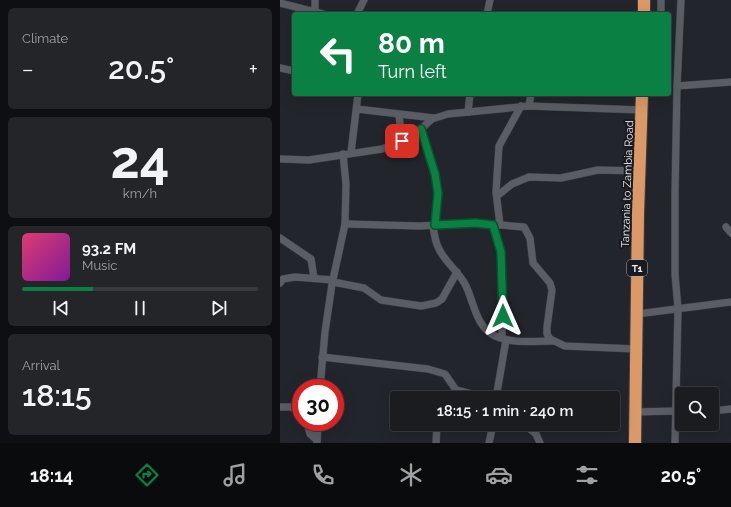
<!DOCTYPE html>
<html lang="en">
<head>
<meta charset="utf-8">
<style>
  :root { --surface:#1a1c20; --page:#232529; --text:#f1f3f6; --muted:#9fa1a5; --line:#383a3e; --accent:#0b8043 }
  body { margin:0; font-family:Raleway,sans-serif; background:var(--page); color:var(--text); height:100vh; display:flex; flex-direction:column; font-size:15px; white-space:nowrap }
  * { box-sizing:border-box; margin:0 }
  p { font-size:13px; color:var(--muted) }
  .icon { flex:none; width:22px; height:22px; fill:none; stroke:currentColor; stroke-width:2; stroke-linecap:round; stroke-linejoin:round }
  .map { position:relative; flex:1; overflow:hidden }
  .panel { display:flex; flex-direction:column; gap:8px; padding:8px; background:#0e0f12; width:280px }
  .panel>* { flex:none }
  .hud { position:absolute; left:12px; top:12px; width:379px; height:84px; border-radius:4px; box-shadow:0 4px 16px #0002,0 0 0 1px var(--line); background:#0b8043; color:#fff; overflow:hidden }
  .controls { position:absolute; left:395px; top:387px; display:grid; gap:8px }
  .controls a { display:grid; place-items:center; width:44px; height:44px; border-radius:4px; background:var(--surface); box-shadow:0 4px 16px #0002,0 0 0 1px var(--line); font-size:20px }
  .speed { position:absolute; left:12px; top:379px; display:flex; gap:8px; font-size:20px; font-weight:700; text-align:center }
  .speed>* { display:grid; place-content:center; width:52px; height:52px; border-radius:50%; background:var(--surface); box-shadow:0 4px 16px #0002,0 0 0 1px var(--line); line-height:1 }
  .speed .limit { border:6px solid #d22; background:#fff; color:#111 }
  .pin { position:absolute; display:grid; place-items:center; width:34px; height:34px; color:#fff; margin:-17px; border-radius:8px; box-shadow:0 2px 6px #0006 }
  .me { position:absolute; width:44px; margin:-22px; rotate:0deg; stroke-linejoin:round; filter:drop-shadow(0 0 3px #0008) }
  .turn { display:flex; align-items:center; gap:14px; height:84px; padding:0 20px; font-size:18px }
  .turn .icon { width:52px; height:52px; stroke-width:2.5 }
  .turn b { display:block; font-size:28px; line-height:34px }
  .big { font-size:30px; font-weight:600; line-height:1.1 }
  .panel .tile { flex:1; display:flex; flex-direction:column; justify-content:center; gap:6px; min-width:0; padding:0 14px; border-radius:6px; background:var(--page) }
  .panel .dial { align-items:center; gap:0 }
  .dial b { font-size:52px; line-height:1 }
  .song { display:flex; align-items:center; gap:12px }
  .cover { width:48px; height:48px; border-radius:6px; background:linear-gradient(135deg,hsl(340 70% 55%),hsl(290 70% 35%)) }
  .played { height:4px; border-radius:2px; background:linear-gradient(90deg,var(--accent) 30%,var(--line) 30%) }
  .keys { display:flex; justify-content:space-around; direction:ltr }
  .heat { display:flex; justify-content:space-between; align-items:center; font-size:22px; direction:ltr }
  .trip { position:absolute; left:110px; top:391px; width:230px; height:40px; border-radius:4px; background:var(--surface); box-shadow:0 4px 16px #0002,0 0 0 1px var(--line); font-weight:600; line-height:40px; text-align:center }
  .menu { display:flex; height:64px; justify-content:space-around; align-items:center; background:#0a0b0d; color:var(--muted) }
  .menu .icon { width:28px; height:28px }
  .menu .selected { color:var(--accent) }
  .menu b { font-size:18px; color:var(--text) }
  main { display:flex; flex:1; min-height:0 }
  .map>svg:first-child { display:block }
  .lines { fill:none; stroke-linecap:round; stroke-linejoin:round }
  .street-casing { stroke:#3d3f44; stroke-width:8 }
  .highway-casing { stroke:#3d3f44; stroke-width:14 }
  .street { stroke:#5a5d64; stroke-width:7 }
  .highway { stroke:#da9967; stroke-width:12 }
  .route-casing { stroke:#07532c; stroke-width:10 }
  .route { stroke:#0b8043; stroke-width:7 }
  .labels { text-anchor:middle; stroke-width:4; stroke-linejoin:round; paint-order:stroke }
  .shield { fill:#191b21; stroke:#adafb3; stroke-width:1 }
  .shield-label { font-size:10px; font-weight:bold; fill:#eceef2 }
  .street-label { font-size:11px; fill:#eceef2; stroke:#191b21 }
</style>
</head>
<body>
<main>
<section class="panel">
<div class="tile"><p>Climate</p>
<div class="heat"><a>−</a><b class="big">20.5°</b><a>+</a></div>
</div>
<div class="tile dial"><b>24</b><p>km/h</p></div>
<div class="tile">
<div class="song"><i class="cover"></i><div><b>93.2 FM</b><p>Music</p></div></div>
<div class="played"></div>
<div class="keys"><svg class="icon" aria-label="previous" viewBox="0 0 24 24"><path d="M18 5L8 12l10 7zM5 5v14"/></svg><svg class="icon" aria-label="pause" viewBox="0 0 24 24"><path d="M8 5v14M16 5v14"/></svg><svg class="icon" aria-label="next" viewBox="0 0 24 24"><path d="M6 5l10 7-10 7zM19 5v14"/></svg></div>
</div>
<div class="tile"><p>Arrival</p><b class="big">18:15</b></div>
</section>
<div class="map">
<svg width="451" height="443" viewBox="0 0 451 443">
  <rect width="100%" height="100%" fill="#22252b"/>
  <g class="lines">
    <defs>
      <g id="street">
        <path d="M0 3 43 14"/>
        <path d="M35 12V0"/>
        <path d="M77 14 84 0"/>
        <path d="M207 14 210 0"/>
        <path d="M381 14V0"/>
        <path d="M0 68 14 71"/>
        <path d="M397 86 451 82"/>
        <path d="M249 106 251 94"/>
        <path d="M77 109 154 118"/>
        <path d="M188 112 190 94"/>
        <path d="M119 115 122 141"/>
        <path d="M141 129 155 174 158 193 155 225"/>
        <path d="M71 153 78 94"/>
        <path d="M0 159 29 160 102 149 132 137 152 119 168 114 249 106 362 110"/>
        <path d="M217 196 232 184 249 177 281 178 318 170 360 171"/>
        <path d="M65 224 140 226 196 223 244 227 250 238 253 263 270 283 272 290 267 327V334L270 339 285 346 356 349"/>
        <path d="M153 225C154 234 155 242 159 249 165 262 178 271 185 284 194 301 195 326 215 336 233 344 255 341 273 341"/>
        <path d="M213 225 221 252 222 338"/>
        <path d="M220 225 216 192 219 146 241 106"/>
        <path d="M446 227 451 233"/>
        <path d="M0 238 31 259 34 278"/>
        <path d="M53 282 84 288 101 300 141 306 156 303 162 299 177 272"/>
        <path d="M0 283 3 279 15 277 53 280"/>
        <path d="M357 314 451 302"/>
        <path d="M42 357 148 369 165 374 176 390 196 395 217 397"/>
        <path d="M40 388 45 332 52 284 65 224 66 184 63 154"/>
        <path d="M171 398 176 390"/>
        <path d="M216 398 226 340"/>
        <path d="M0 407H10L21 410"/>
        <path d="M432 411 451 409"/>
        <path d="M355 412 395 411"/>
        <path d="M27 422 30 434 37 440"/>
        <path d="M244 424 256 434 260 443"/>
        <path d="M37 443 38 422"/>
        <path d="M156 443 157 424"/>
        <path d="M209 443 213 424"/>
        <path d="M395 443 398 309 395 274V194L397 86 401 0"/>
      </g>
      <g id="highway">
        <path d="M364 0V14"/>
        <path d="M355 443 358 214 362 94"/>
      </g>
    </defs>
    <!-- street casing -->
    <use href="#street" class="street-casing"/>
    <!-- highway casing -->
    <use href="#highway" class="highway-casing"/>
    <!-- street -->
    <use href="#street" class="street"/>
    <!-- highway -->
    <use href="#highway" class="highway"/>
  </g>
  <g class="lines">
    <defs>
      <path id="route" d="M122 141 132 137 141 129 155 174 158 193 155 225 196 223 213 225 221 252 223 316"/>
    </defs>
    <!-- route casing -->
    <use href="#route" class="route-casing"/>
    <!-- route -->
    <use href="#route" class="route"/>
  </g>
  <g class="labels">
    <!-- shield labels -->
    <rect class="shield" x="347" y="260" width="20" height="16" rx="3"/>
    <g class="shield-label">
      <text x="357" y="272">T1</text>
    </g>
    <!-- street labels -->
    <g class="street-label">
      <text transform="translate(347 184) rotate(-88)" y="4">Tanzania to Zambia Road</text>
    </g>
  </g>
</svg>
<div class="controls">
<a><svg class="icon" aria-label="search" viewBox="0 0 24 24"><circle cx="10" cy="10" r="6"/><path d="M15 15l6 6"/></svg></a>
</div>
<div class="speed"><div class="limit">30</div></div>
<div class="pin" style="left:122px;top:141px;background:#d93025"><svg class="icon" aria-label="arrive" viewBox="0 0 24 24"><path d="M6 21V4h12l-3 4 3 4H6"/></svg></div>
<svg class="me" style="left:223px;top:316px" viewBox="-20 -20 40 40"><path d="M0-17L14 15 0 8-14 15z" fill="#0b8043" stroke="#fff" stroke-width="4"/></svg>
<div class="trip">18:15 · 1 min · 240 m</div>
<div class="hud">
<div class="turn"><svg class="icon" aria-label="left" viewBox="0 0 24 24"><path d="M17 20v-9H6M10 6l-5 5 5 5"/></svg><div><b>80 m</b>Turn left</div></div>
</div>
</div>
</main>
<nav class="menu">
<b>18:14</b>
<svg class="icon selected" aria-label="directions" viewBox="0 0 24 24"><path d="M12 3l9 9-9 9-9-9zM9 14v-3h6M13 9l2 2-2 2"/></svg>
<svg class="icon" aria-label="music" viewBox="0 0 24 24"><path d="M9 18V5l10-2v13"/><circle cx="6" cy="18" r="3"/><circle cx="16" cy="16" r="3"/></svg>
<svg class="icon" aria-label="phone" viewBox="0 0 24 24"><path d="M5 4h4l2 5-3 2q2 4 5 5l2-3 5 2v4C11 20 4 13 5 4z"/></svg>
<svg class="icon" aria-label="climate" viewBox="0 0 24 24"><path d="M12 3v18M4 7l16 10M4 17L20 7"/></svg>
<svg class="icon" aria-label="car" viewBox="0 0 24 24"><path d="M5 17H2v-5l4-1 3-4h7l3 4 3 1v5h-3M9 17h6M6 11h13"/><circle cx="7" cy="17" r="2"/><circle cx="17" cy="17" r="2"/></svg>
<svg class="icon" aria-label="filters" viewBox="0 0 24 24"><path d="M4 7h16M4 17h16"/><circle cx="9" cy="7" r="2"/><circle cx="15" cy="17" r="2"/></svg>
<b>20.5°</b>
</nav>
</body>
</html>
